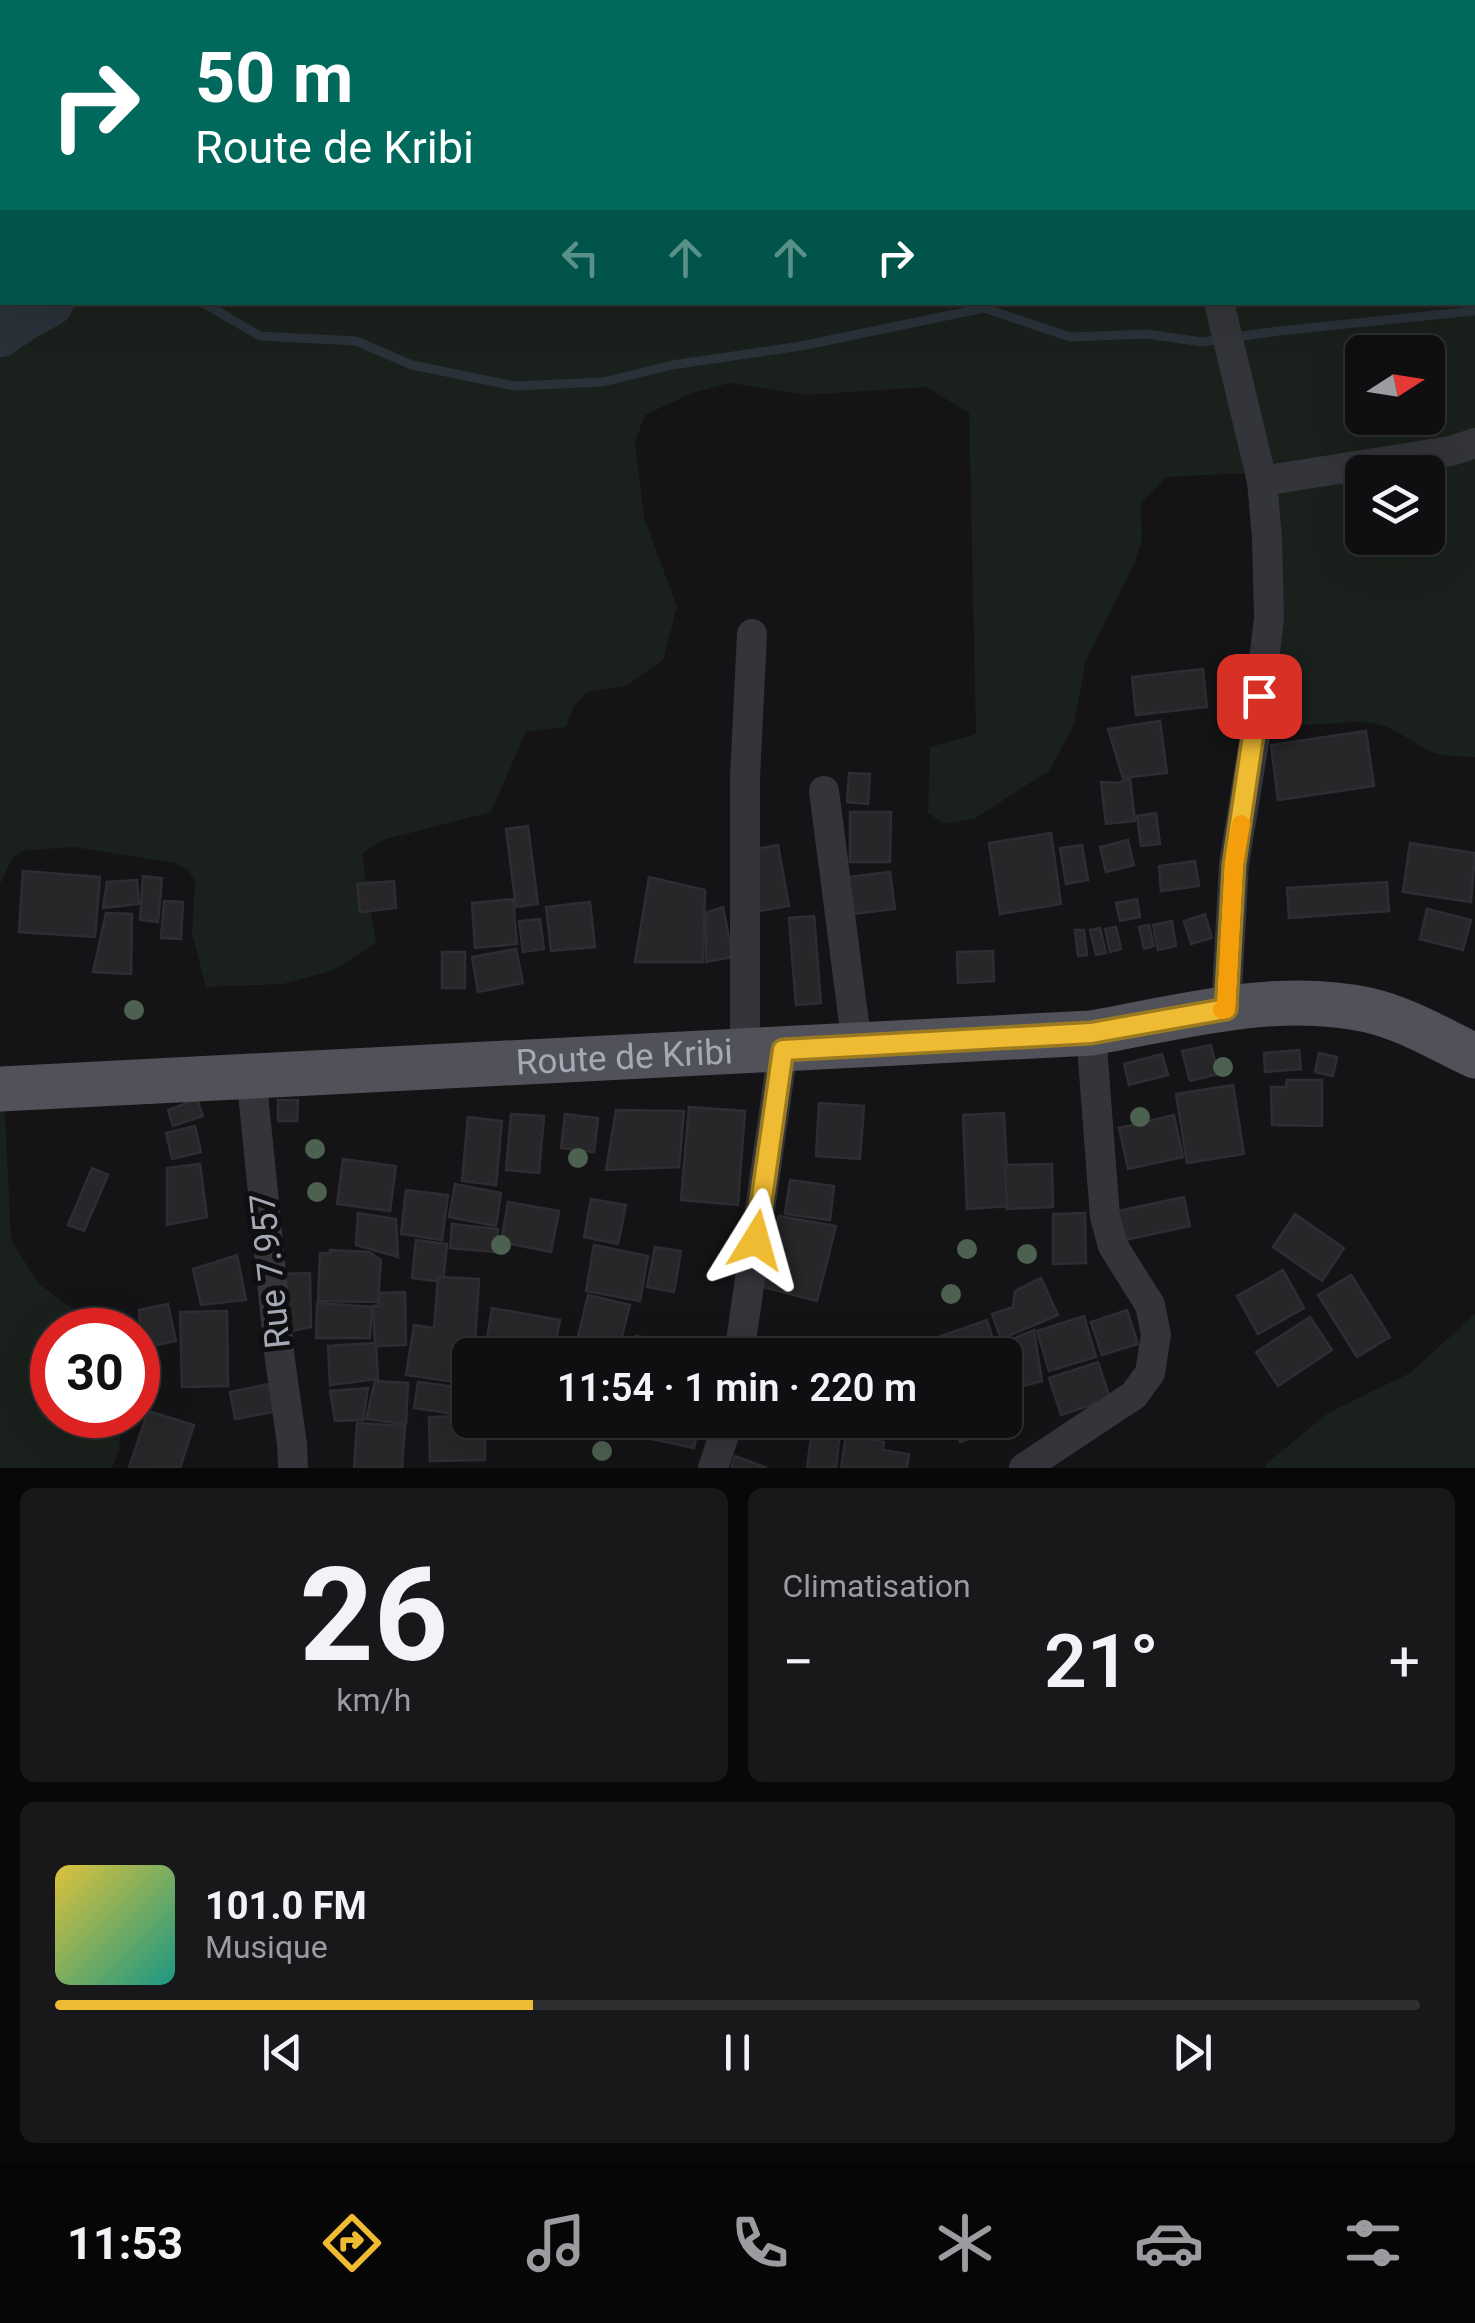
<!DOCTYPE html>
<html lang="fr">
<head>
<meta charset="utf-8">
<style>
  :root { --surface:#0f0e10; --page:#181719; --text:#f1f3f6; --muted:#9b9c9f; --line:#2f2e30; --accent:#efbb32 }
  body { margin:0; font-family:Roboto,sans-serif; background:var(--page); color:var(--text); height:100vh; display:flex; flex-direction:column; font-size:38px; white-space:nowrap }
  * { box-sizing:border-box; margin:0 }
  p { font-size:32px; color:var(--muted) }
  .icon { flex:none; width:55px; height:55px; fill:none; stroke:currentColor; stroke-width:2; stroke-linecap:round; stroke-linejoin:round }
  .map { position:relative; height:1468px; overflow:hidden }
  .side { display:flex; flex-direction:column; gap:20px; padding:20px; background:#080809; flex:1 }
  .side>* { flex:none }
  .top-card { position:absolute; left:0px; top:0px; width:1475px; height:305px; box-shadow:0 10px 40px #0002,0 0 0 2px var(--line); background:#00695c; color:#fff; overflow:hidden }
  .needle { width:65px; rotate:78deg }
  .controls { position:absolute; left:1345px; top:335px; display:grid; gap:20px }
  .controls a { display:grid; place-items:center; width:100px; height:100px; border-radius:15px; background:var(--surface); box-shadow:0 10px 40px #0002,0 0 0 2px var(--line); font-size:50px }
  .speed { position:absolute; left:30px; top:1308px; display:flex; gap:20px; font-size:50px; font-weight:700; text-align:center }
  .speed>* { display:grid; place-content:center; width:130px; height:130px; border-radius:50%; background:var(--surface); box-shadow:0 10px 40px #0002,0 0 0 2px var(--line); line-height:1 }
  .speed .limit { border:15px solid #d22; background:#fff; color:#111 }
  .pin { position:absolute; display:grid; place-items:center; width:85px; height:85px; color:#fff; margin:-42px; border-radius:20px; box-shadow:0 5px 15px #0006 }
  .me { position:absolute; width:110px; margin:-55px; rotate:8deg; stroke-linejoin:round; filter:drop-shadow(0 0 8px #0008) }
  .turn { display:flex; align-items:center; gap:35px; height:210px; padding:0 30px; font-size:45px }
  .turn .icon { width:130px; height:130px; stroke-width:2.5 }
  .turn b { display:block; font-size:70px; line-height:85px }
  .lanes { display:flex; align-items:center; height:95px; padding:0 30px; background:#0003; justify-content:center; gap:50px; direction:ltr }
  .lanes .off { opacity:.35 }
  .big { font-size:75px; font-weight:600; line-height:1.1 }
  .side .tile { flex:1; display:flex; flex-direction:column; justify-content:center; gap:15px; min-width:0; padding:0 35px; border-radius:15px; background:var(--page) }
  .side .dial { align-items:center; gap:0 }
  .dial b { font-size:130px; line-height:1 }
  .song { display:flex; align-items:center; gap:30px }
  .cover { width:120px; height:120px; border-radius:15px; background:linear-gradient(135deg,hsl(50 70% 55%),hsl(170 70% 35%)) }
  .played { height:10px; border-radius:5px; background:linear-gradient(90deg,var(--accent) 35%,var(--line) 35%) }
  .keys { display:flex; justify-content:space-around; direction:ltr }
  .heat { display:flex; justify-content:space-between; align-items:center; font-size:55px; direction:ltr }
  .side .tiles { flex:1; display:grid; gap:20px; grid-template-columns:1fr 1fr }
  .tile:last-child { grid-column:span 2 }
  .trip { position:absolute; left:452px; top:1338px; width:570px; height:100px; border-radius:15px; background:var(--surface); box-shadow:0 10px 40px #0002,0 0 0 2px var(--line); font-weight:600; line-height:100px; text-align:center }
  .menu { display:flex; height:160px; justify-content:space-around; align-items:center; background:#060606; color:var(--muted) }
  .menu .icon { width:70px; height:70px }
  .menu .on { color:var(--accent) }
  .menu b { font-size:45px; color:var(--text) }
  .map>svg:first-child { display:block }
  .green { fill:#1a201b; fill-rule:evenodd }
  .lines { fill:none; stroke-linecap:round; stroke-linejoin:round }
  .stream { stroke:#2a3139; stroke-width:9 }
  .river { stroke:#2a3139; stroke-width:50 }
  .building { fill:#272629; stroke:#2e2d31; stroke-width:2.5 }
  .lane { stroke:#34353a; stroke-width:15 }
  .street { stroke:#34353a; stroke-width:30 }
  .primary { stroke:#515259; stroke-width:45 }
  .tree { fill:#4d6150 }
  .route-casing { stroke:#9b7a20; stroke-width:25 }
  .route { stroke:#efbb32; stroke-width:18 }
  .slow { stroke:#f59e0b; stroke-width:18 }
  .labels { text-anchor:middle; stroke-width:10; stroke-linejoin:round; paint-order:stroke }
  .street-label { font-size:35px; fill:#a5a9b5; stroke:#0f0e10 }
</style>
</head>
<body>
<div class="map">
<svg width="1475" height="1468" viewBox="0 0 1475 1468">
  <rect width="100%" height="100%" fill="#141315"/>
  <!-- green -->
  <g class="green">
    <path d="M0 0H554V2H2V95L0 93Z"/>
    <path d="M1475 45V757C1463 756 1446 757 1435 753 1410 744 1400 727 1370 723 1338 718 1295 736 1270 712L1252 473 1166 477 1141 503 1142 540 1134 564 1086 660 1074 724 1050 770 976 818 944 824 928 813 930 747 976 734 969 413 926 387 806 395 730 383 692 393 645 415 635 442 644 517 677 607 663 660 626 686 587 692 574 706 566 727 526 732 491 812 383 840 362 854 376 943 334 970 283 984 206 987 192 934 195 881 188 870 175 863 73 847 22 851 12 859 0 884V130L2 117V302H1472V46ZM1362 352H1428V418H1362ZM1362 472H1428V538H1362Z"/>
    <path d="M0 1085 5 1113 11 1240 39 1284 102 1330H52V1415H122L119 1450 112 1468H0Z"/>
    <path d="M1475 1314V1468H1265L1267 1463 1328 1413 1410 1373Z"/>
  </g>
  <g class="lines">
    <!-- stream -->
    <path class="stream" d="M202 302 260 336 356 341 412 365 514 386 603 382 672 365 801 346 984 308 1070 337 1147 334 1202 342 1278 331 1475 311"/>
    <!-- river -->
    <g class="river">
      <path d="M263 2 264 0"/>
      <path d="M0 332 26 314 49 302"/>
    </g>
  </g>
  <!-- building -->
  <g class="building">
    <path d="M1203 669 1207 707 1136 715 1132 677Z"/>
    <path d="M1160 721 1167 773 1123 778 1108 729Z"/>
    <path d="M1366 731 1374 786 1278 800 1271 745Z"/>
    <path d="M849 773 870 774 868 804 847 802Z"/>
    <path d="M1130 778 1135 821 1106 824 1101 782 1118 783Z"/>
    <path d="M850 812H891L890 862H850Z"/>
    <path d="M1156 813 1160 844 1141 846 1137 816Z"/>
    <path d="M528 826 538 904 516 907 506 829Z"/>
    <path d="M1051 833 1061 904 1000 914 989 843Z"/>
    <path d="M1128 840 1134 865 1106 872 1100 847Z"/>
    <path d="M1410 843 1475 853 1471 902 1403 892Z"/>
    <path d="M778 845 789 906 747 913 735 853Z"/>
    <path d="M1082 845 1088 880 1066 884 1060 848Z"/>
    <path d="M1195 861 1199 886 1161 891 1159 866Z"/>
    <path d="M23 871 100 877 95 937 19 932Z"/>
    <path d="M890 872 895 909 852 914 848 877Z"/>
    <path d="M143 876 162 878 158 922 140 920Z"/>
    <path d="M649 877 705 890 703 962H635Z"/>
    <path d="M137 880 139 904 103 908 107 882Z"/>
    <path d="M394 881 396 908 360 912 357 884Z"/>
    <path d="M1387 882 1389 911 1289 918 1287 888Z"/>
    <path d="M513 899 517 944 475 948 472 903Z"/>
    <path d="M1137 899 1140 917 1120 921 1116 903Z"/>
    <path d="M164 901 183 902 181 939 161 938Z"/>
    <path d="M590 902 595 947 551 951 546 907Z"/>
    <path d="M723 907 733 957 706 962V913Z"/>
    <path d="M1427 909 1471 920 1463 950 1420 939Z"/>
    <path d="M106 913 132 914 131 974 93 972Z"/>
    <path d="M1205 914 1212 938 1191 944 1184 921Z"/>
    <path d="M814 916 821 1003 796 1005 789 918Z"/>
    <path d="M540 919 544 949 523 952 519 921Z"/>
    <path d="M1172 921 1176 946 1158 950 1153 925Z"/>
    <path d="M1149 925 1154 946 1144 949 1139 927Z"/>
    <path d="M1116 927 1121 949 1110 952 1105 929Z"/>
    <path d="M1100 928 1106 953 1096 955 1090 930Z"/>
    <path d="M1075 930H1084L1087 955 1078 956Z"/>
    <path d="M516 949 523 983 478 992 472 957Z"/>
    <path d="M993 951 994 981 958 983 957 952Z"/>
    <rect x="442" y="952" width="23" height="36"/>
    <path d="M1211 1045 1218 1074 1190 1081 1182 1051Z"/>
    <path d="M1299 1050 1301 1069 1265 1072 1264 1053Z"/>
    <path d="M1319 1053 1337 1057 1333 1076 1315 1072Z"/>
    <path d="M1162 1054 1168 1075 1129 1085 1124 1064Z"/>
    <path d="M1287 1080H1322V1126L1272 1125 1271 1087H1286Z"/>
    <path d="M1233 1085 1244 1154 1187 1163 1176 1094Z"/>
    <path d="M197 1099 203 1116 173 1126 168 1110Z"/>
    <path d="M278 1100H298L297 1121H278Z"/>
    <path d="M819 1103 864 1106 860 1159 816 1156Z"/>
    <path d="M689 1107 745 1111 738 1205 681 1200Z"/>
    <path d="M616 1110 684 1111 679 1167 606 1170Z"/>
    <path d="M1004 1113 1009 1206 967 1209 963 1115Z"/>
    <path d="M511 1114 544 1116 539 1173 506 1170Z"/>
    <path d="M565 1114 598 1118 594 1152 561 1148Z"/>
    <path d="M1174 1115 1183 1157 1128 1169 1119 1128Z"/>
    <path d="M468 1117 502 1121 496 1185 462 1181Z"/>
    <path d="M195 1126 201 1152 172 1159 166 1133Z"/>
    <path d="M343 1159 396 1166 390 1211 337 1204Z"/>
    <path d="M200 1164 207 1217 167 1225V1168Z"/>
    <path d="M1052 1164 1053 1207 1007 1209 1005 1165Z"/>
    <path d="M92 1168 108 1175 84 1231 68 1225Z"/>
    <path d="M790 1180 834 1186 830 1220 785 1214Z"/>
    <path d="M455 1184 501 1193 496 1226 449 1217Z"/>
    <path d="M406 1190 448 1195 442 1240 401 1234Z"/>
    <path d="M1184 1197 1190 1226 1125 1240 1118 1211Z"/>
    <path d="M591 1199 626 1205 618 1244 584 1237Z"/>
    <path d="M508 1202 559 1211 551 1252 501 1242Z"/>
    <path d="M358 1213 396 1219 398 1257 356 1245Z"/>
    <path d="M1085 1213 1086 1263 1053 1264V1214Z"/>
    <path d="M1295 1214 1344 1248 1322 1281 1273 1247Z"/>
    <path d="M779 1216 836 1226 817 1301 755 1285Z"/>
    <path d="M452 1224 498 1229 495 1252 450 1248Z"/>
    <path d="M416 1240 447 1244 443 1282 412 1278Z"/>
    <path d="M594 1245 648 1256 640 1301 586 1291Z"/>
    <path d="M655 1247 681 1251 674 1292 647 1287Z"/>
    <path d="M330 1250 369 1252 381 1260 378 1302 318 1301 320 1253H330Z"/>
    <path d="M237 1255 246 1300 201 1305 193 1269Z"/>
    <path d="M1283 1270 1304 1308 1258 1334 1237 1296Z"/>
    <path d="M310 1273 311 1327 283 1333 282 1274Z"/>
    <path d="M1351 1275 1390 1337 1357 1357 1318 1295Z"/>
    <path d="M438 1277 479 1279 475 1341 551 1355H470V1384L406 1375 414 1325 434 1328Z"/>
    <path d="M1041 1278 1058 1315 1001 1339 992 1314 1013 1307 1015 1291Z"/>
    <path d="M405 1292 406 1345 376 1346 378 1379 330 1385 328 1346 375 1343 373 1306H379V1293Z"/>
    <path d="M588 1295 630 1305 617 1355H598L575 1349Z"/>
    <path d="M317 1303 372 1307 370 1338H316Z"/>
    <path d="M168 1304 176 1341 142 1348 139 1310Z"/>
    <path d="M492 1308 560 1320 554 1351 487 1338Z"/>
    <path d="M1127 1310 1138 1344 1102 1355 1091 1322Z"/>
    <path d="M227 1311 228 1386 182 1387 180 1312Z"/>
    <path d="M1084 1316 1096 1357 1049 1371 1037 1331Z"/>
    <path d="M1310 1317 1332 1350 1278 1386 1256 1352Z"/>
    <path d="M987 1320 998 1355H932L927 1341Z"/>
    <path d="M1034 1330 1042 1381 1020 1387 1008 1341Z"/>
    <path d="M636 1336 699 1349 698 1355H632Z"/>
    <path d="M1098 1362 1110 1399 1061 1415 1049 1378Z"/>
    <path d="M1005 1375 1020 1422 960 1442 953 1420H1005Z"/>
    <path d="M375 1381 408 1383 406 1424 366 1419Z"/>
    <path d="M418 1382 464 1388 460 1415 414 1408Z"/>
    <path d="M269 1384 274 1412 235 1419 230 1392Z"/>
    <path d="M368 1388 363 1420 335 1421 330 1391Z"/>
    <path d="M148 1411 194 1425 180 1468H129Z"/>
    <path d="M470 1416V1420H485V1460L430 1461 429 1417Z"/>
    <path d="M587 1420H700L694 1448 585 1425Z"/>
    <path d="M813 1422 841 1423 836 1468H807Z"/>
    <path d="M357 1423 405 1426 402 1468H354Z"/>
    <path d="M846 1435 884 1442 883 1450 909 1454 907 1468H841Z"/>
    <path d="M735 1456 767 1468H731Z"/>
  </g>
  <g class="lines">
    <!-- lane -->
    <path class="lane" d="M1472 100 1475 108"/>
    <!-- street -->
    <g class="street">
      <path d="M834 0V2"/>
      <path d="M1115 0 1116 2"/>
      <path d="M866 2 881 0"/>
      <path d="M1472 38 1475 37"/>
      <path d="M1219 302 1262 481 1267 538 1269 618 1255 736 1234 864 1226 1009"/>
      <path d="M1262 481 1451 451 1475 443"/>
      <path d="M824 791 857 1046"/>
      <path d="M745 1052V778L752 634"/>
      <path d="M251 1074 280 1360 292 1444 293 1468"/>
      <path d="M739 1355 783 1050"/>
      <path d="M713 1468 729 1420"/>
      <path d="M1024 1468 1134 1395 1150 1373 1156 1335 1150 1305 1113 1246 1105 1217 1091 1033"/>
    </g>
    <!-- primary -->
    <path class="primary" id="s1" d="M0 1089 1091 1033C1182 1017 1276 990 1368 1010 1407 1019 1439 1039 1475 1056"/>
  </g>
  <!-- trees -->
  <g class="tree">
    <circle cx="134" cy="1010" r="10"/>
    <circle cx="1223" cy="1067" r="10"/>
    <circle cx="1140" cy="1117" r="10"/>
    <circle cx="315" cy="1149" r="10"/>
    <circle cx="578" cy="1158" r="10"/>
    <circle cx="317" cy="1192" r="10"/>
    <circle cx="501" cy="1245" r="10"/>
    <circle cx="967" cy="1249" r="10"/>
    <circle cx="1027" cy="1254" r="10"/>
    <circle cx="951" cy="1294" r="10"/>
    <circle cx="602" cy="1451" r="10"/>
  </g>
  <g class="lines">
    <defs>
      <path id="route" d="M756 1240 783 1050 1091 1033 1226 1009 1234 864 1259 696"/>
    </defs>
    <!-- route casing -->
    <use href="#route" class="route-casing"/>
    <!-- route -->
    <use href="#route" class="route"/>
    <!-- slow -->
    <path class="slow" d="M1222 1010 1226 1009 1234 864 1241 824"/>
  </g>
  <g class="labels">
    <!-- street labels -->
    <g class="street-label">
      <text dy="12" stroke="none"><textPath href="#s1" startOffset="625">Route de Kribi</textPath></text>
      <text transform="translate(270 1271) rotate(-96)" y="12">Rue 7.957</text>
    </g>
  </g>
</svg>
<div class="controls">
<a><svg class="needle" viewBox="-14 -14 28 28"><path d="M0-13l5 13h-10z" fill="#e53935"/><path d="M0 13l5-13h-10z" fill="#9b9c9f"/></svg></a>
<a><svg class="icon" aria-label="layers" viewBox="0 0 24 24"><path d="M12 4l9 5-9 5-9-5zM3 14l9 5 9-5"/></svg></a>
</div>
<div class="speed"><div class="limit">30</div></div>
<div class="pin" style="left:1259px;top:696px;background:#d93025"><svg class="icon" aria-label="arrive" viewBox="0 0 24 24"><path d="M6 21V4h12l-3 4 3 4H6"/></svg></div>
<svg class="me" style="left:756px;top:1240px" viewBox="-20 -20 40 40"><path d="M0-17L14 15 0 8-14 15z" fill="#efbb32" stroke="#fff" stroke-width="4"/></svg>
<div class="trip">11:54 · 1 min · 220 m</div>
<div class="top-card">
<div class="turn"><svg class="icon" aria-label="right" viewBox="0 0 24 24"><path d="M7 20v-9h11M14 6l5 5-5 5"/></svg><div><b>50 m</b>Route de Kribi</div></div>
<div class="lanes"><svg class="icon off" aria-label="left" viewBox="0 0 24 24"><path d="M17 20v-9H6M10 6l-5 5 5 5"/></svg><svg class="icon off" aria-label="ahead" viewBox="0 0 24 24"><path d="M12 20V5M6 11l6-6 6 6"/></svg><svg class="icon off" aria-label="ahead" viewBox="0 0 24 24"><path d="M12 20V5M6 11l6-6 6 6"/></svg><svg class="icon" aria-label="right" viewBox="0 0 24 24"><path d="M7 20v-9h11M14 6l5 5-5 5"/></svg></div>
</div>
</div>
<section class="side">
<div class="tiles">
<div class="tile dial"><b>26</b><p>km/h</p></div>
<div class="tile"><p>Climatisation</p>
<div class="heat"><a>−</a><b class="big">21°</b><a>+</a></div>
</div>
<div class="tile">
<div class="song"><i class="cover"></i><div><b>101.0 FM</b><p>Musique</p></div></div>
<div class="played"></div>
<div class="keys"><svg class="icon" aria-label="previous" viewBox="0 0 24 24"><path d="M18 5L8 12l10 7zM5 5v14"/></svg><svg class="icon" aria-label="pause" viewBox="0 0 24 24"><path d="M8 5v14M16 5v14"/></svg><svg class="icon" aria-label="next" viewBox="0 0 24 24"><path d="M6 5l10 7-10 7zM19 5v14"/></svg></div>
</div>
</div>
</section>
<nav class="menu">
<b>11:53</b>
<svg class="icon on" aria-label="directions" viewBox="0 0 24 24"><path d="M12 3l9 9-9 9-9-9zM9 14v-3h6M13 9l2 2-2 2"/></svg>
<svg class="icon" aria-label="music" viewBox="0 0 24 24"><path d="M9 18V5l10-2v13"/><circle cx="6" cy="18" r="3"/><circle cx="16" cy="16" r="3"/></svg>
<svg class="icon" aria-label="phone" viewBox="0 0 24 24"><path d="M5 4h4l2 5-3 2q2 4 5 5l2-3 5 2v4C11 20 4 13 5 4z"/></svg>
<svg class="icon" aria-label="climate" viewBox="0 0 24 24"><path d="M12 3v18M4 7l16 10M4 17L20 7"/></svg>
<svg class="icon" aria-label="car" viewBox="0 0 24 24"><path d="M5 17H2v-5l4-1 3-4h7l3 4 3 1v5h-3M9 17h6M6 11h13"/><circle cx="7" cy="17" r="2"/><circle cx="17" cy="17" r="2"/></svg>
<svg class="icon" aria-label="filters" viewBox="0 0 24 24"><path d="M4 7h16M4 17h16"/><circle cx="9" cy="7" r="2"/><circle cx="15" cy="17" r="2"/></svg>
</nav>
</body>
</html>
